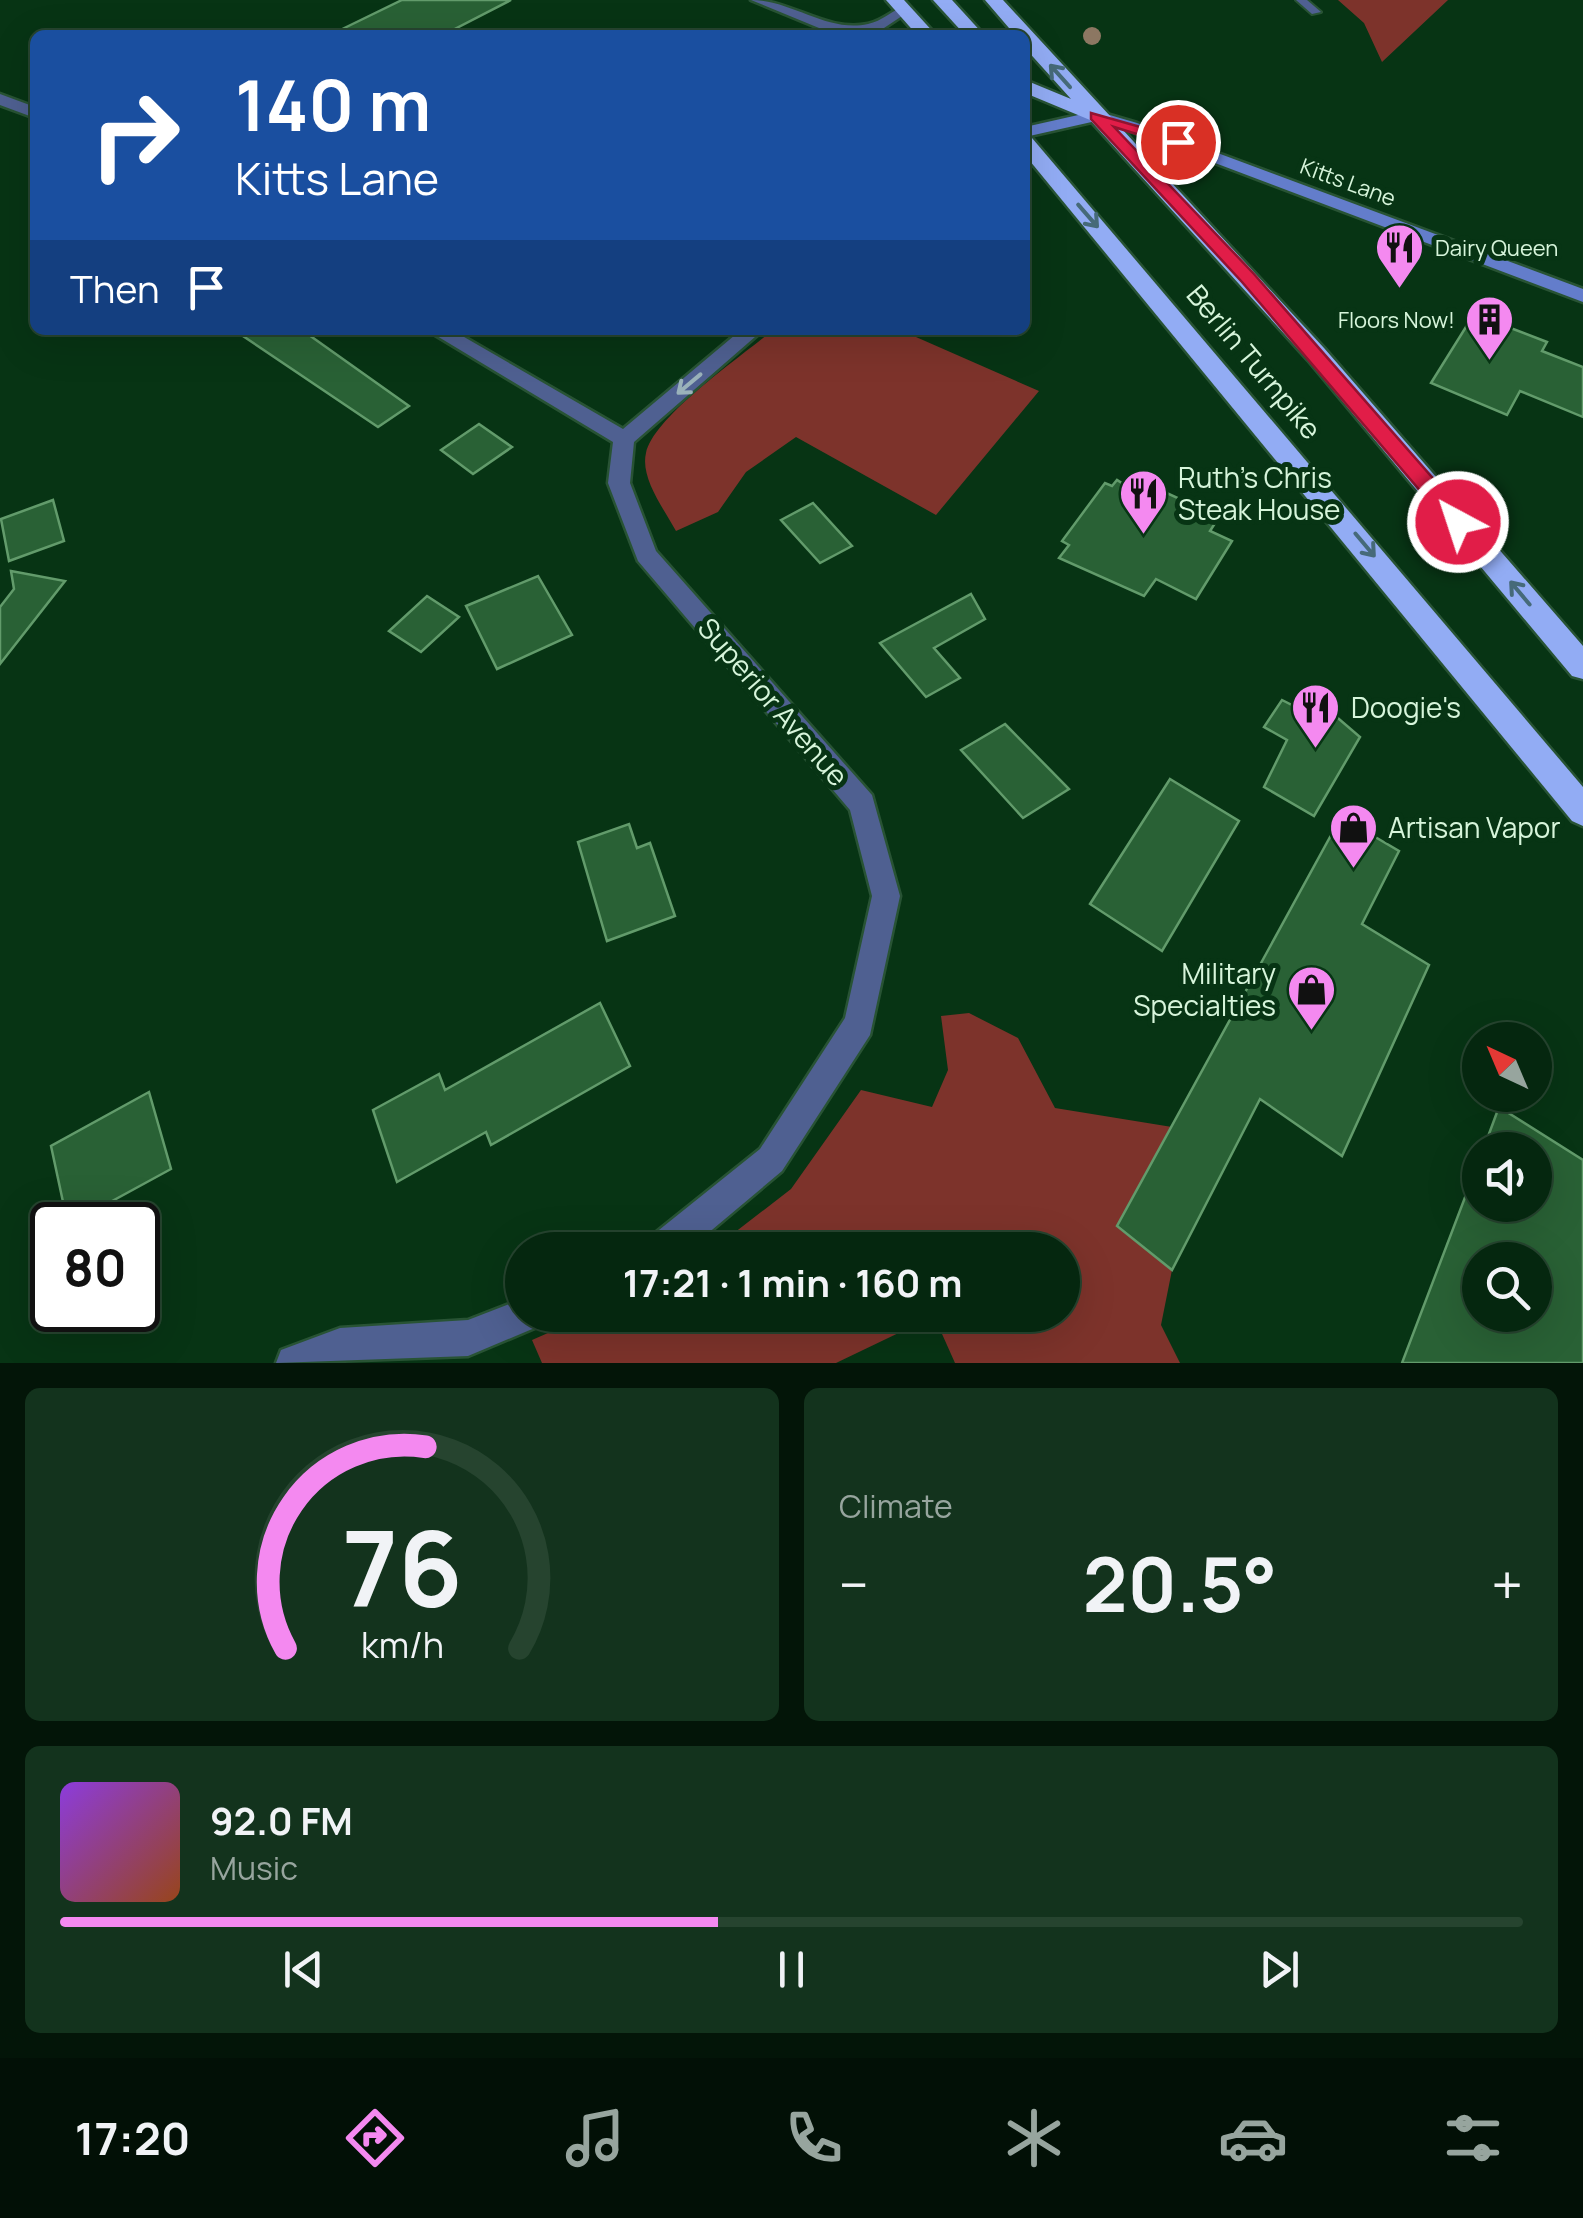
<!DOCTYPE html>
<html lang="en">
<head>
<meta charset="utf-8">
<style>
  :root { --surface:#05270f; --page:#13331d; --text:#f1f3f6; --muted:#97a59e; --line:#26442f; --accent:#f489f0 }
  body { margin:0; font-family:Manrope,sans-serif; background:var(--page); color:var(--text); height:100vh; display:flex; flex-direction:column; font-size:38px; white-space:nowrap }
  * { box-sizing:border-box; margin:0 }
  p { font-size:32px; color:var(--muted) }
  .icon { flex:none; width:55px; height:55px; fill:none; stroke:currentColor; stroke-width:2; stroke-linecap:round; stroke-linejoin:round }
  .map { position:relative; height:1363px; overflow:hidden }
  .details { display:flex; flex-direction:column; gap:25px; padding:25px; background:#031508; flex:1 }
  .details>* { flex:none }
  .banner { position:absolute; left:30px; top:30px; width:1000px; height:305px; border-radius:15px; box-shadow:0 10px 40px #0002,0 0 0 2px var(--line); background:#1a4fa0; color:#fff; overflow:hidden }
  .needle { width:65px; rotate:316deg }
  .fabs { position:absolute; left:1462px; top:1022px; display:grid; gap:20px }
  .fabs a { display:grid; place-items:center; width:90px; height:90px; border-radius:50%; background:var(--surface); box-shadow:0 10px 40px #0002,0 0 0 2px var(--line); font-size:50px }
  .speed { position:absolute; left:30px; top:1202px; display:flex; gap:20px; font-size:50px; font-weight:700; text-align:center }
  .speed>* { display:grid; place-content:center; width:130px; height:130px; border-radius:50%; background:var(--surface); box-shadow:0 10px 40px #0002,0 0 0 2px var(--line); line-height:1 }
  .speed .limit { border:5px solid #111; border-radius:15px; background:#fff; color:#111 }
  .pin { position:absolute; display:grid; place-items:center; width:85px; height:85px; color:#fff; margin:-42px; border:5px solid #fff; border-radius:50%; box-shadow:0 2px 10px #0007 }
  .me { position:absolute; width:110px; margin:-55px; rotate:320deg; stroke-linejoin:round; filter:drop-shadow(0 0 8px #0008) }
  .turn { display:flex; align-items:center; gap:35px; height:210px; padding:0 40px; font-size:45px }
  .turn .icon { width:130px; height:130px; stroke-width:2.5 }
  .turn b { display:block; font-size:70px; line-height:85px }
  .then { display:flex; align-items:center; height:95px; padding:0 40px; background:#0003; gap:20px; font-size:38px }
  .big { font-size:75px; font-weight:700; line-height:1.1 }
  .details .widget { flex:1; display:flex; flex-direction:column; justify-content:center; gap:15px; min-width:0; padding:0 35px; border-radius:15px; background:var(--page) }
  .details .dial { align-items:center; gap:0 }
  .dial svg { height:260px; overflow:visible; fill:none; stroke:var(--line); stroke-width:7; stroke-linecap:round; text-anchor:middle }
  .dial text { fill:var(--text); stroke:none }
  .song { display:flex; align-items:center; gap:30px }
  .cover { width:120px; height:120px; border-radius:15px; background:linear-gradient(135deg,hsl(270 70% 55%),hsl(20 70% 35%)) }
  .played { height:10px; border-radius:5px; background:linear-gradient(90deg,var(--accent) 45%,var(--line) 45%) }
  .keys { display:flex; justify-content:space-around; direction:ltr }
  .heat { display:flex; justify-content:space-between; align-items:center; font-size:55px; direction:ltr }
  .details .tiles { flex:1; display:grid; gap:25px; grid-template-columns:1fr 1fr }
  .widget:last-child { grid-column:span 2 }
  .trip { position:absolute; left:505px; top:1232px; width:575px; height:100px; border-radius:50px; background:var(--surface); box-shadow:0 10px 40px #0002,0 0 0 2px var(--line); font-weight:700; line-height:100px; text-align:center }
  .menu { display:flex; height:160px; justify-content:space-around; align-items:center; background:#021006; color:var(--muted) }
  .menu .icon { width:70px; height:70px }
  .menu .active { color:var(--accent) }
  .menu b { font-size:45px; color:var(--text) }
  .map>svg:first-child { display:block }
  .green { fill:#7d332b }
  .building { fill:#296135; stroke:#629b6b; stroke-width:2.5; fill-rule:evenodd }
  .lines { fill:none; stroke-linecap:round; stroke-linejoin:round }
  .lane-casing { stroke:#285334; stroke-width:4 }
  .street-casing { stroke:#285334; stroke-width:5 }
  .secondary-casing { stroke:#285334; stroke-width:5 }
  .highway-casing { stroke:#285334; stroke-width:5 }
  .lane { fill:#4f6091; fill-rule:evenodd }
  .street { fill:#4f6091; fill-rule:evenodd }
  .secondary { fill:#637dcb; fill-rule:evenodd }
  .highway { fill:#92acf4; fill-rule:evenodd }
  .tree { fill:#8c7762 }
  .oneway { stroke:#466a79 }
  .oneway2 { stroke:#9ab2ba }
  .route { fill:#e11d48; stroke:#92132f; stroke-width:2.5 }
  .labels { text-anchor:middle; stroke-width:10; stroke-linejoin:round; paint-order:stroke }
  .far-street-label { font-size:22px; fill:#d7f5db; stroke:#073414 }
  .far-poi-label { font-size:22px; fill:#d7f5db; stroke:#073414; text-anchor:start }
  .street-label { font-size:28px; fill:#d7f5db; stroke:#073414 }
  .poi-label { font-size:28px; fill:#d7f5db; stroke:#073414; text-anchor:start }
</style>
</head>
<body>
<div class="map">
<svg width="1583" height="1363" viewBox="0 0 1583 1363">
  <rect width="100%" height="100%" fill="#073414"/>
  <!-- green -->
  <g class="green">
    <path d="M1338 0H1448L1382 62 1364 23Z"/>
    <path d="M773 330H900L1039 391 936 515 796 437 746 472 718 512 676 531C664 509 640 478 646 453 654 416 742 356 773 330Z"/>
    <path d="M969 1013 1018 1038 1055 1108 1172 1127 1117 1226 1172 1270 1161 1325 1180 1363H955L934 1316 836 1363H542L532 1340 589 1315H1062V1250H712L791 1189 861 1090 932 1107 948 1070 941 1016Z"/>
  </g>
  <!-- building -->
  <g class="building">
    <path d="M402 0H511L443 35H330Z"/>
    <path d="M1474 314 1547 342 1542 351 1583 367V417L1520 391 1507 415 1431 383Z"/>
    <path d="M234 330H302L409 406 378 427Z"/>
    <path d="M479 424 512 447 473 474 441 450Z"/>
    <path d="M1134 478 1219 517 1210 531 1232 541 1196 599 1156 579 1144 596 1059 558 1069 545 1062 541 1105 483 1112 486 1117 480 1128 487Z"/>
    <path d="M53 500 64 541 9 561 1 519Z"/>
    <path d="M813 503 852 546 820 563 781 520Z"/>
    <path d="M11 571 65 581 0 664V607L14 589Z"/>
    <path d="M538 576 572 635 497 669 466 606Z"/>
    <path d="M971 594 985 619 934 648 960 678 926 697 880 643Z"/>
    <path d="M427 596 459 617 421 652 389 631Z"/>
    <path d="M1304 689 1360 737 1314 816 1264 787 1287 740 1264 727 1282 700 1294 706Z"/>
    <path d="M1005 724 1069 789 1023 818 961 750Z"/>
    <path d="M1170 779 1239 821 1162 951 1090 904Z"/>
    <path d="M1341 817 1399 851 1362 924 1429 965 1342 1156 1260 1099 1172 1270 1117 1226Z"/>
    <path d="M629 824 637 848 650 843 675 916 607 941 578 842Z"/>
    <path d="M600 1003 630 1066 491 1145 486 1132 397 1182 373 1110 439 1074 445 1090Z"/>
    <path d="M149 1092 171 1169 68 1225 51 1146Z"/>
    <path d="M1499 1107 1583 1160V1363H1402L1480 1158V1205H1535V1150H1483ZM1480 1260H1535V1315H1480Z"/>
  </g>
  <g class="lines">
    <defs>
      <path id="lane" d="M1296 0H1307L1321 12 1312 14Z"/>
      <g id="street">
        <path d="M751 0C792 0 827 33 868 24 882 21 892 11 904 6L911 10 881 30 836 35Z"/>
        <path d="M0 94 35 107V118L0 105Z"/>
        <path d="M427 330H452L623 429 741 330H763L634 442 630 483 656 551 872 795 900 896 870 1035 782 1171 688 1250H644L649 1238 760 1149 845 1018 872 896 850 810 638 561 608 483 613 442Z"/>
        <path d="M522 1299V1315H542L537 1327 468 1356 276 1363 281 1350 340 1328 468 1320Z"/>
      </g>
      <path id="secondary" d="M1096 111 1137 123 1583 289V302L1125 129 1096 121 1025 137V127Z"/>
      <g id="highway">
        <path d="M886 0H904L936 35H917Z"/>
        <path d="M933 0H952L984 35H965Z"/>
        <path d="M985 0H1003L1324 348 1583 646V679L1572 676 1308 360 1090 120 1025 93V80L1071 99 1025 48V35H1015Z"/>
        <path d="M1025 136 1032 138 1583 787V826L1572 821 1025 155Z"/>
      </g>
    </defs>
    <!-- lane casing -->
    <use href="#lane" class="lane-casing"/>
    <!-- street casing -->
    <use href="#street" class="street-casing"/>
    <!-- secondary casing -->
    <use href="#secondary" class="secondary-casing"/>
    <!-- highway casing -->
    <use href="#highway" class="highway-casing"/>
    <!-- lane -->
    <use href="#lane" class="lane"/>
    <!-- street -->
    <use href="#street" class="street"/>
    <!-- secondary -->
    <use href="#secondary" class="secondary"/>
    <!-- highway -->
    <use href="#highway" class="highway"/>
  </g>
  <!-- trees -->
  <circle class="tree" cx="1092" cy="36" r="9"/>
  <!-- one-way arrows -->
  <defs><path id="oneway-shaft" d="M-6 0H5M1.5-3L5.5 0L1.5 3" fill="none" stroke-width="1.6" stroke-linecap="round" stroke-linejoin="round" transform="scale(2.5)"/></defs>
  <g class="oneway">
    <use href="#oneway-shaft" transform="translate(1060 76) rotate(-132)"/>
    <use href="#oneway-shaft" transform="translate(1088 216) rotate(49)"/>
    <use href="#oneway-shaft" transform="translate(1365 545) rotate(50)"/>
    <use href="#oneway-shaft" transform="translate(1520 593) rotate(-130)"/>
  </g>
  <use class="oneway2" href="#oneway-shaft" transform="translate(689 384) rotate(140)"/>
  <!-- route -->
  <path class="route" d="M1091 113 1183 139 1186 142 1178 147 1114 127 1254 274 1466 516V527H1451L1242 282 1091 119Z"/>
  <!-- icons -->
  <defs>
    <symbol id="restaurant-pin" viewBox="-11 -11 22 30"><path d="M0 17L-7.5 6A9.5 9.5 0 1 1 7.5 6Z" fill="#f489f0" stroke="#073414"/><path d="M-5-6h1v4h1v-4h1v4h1v-4h1v5L-1.5 .5V6h-2V.5L-5-1ZM5-6V6H3V1.5H1.5Q1.5-4 5-6Z" fill="#111"/></symbol>
    <symbol id="building-pin" viewBox="-11 -11 22 30"><path d="M0 17L-7.5 6A9.5 9.5 0 1 1 7.5 6Z" fill="#f489f0" stroke="#073414"/><path d="M-4-6H4V6H1V3H-1V6H-4ZM-2.5-4.3h1.7v1.8h-1.7ZM.8-4.3h1.7v1.8H.8ZM-2.5-1h1.7V.8h-1.7ZM.8-1h1.7V.8H.8Z" fill="#111"/></symbol>
    <symbol id="shop-pin" viewBox="-11 -11 22 30"><path d="M0 17L-7.5 6A9.5 9.5 0 1 1 7.5 6Z" fill="#f489f0" stroke="#073414"/><path d="M-5-2.5h2.3a2.7 3.5 0 0 1 5.4 0H5L5.5 6h-11ZM-1.5-2.5h3a1.5 2.3 0 0 0-3 0Z" fill="#111"/></symbol>
  </defs>
  <g fill-rule="evenodd">
    <use href="#restaurant-pin" x="1372" y="220" width="55" height="75"/>
    <use href="#building-pin" x="1462" y="292" width="55" height="75"/>
    <use href="#restaurant-pin" x="1116" y="466" width="55" height="75"/>
    <use href="#restaurant-pin" x="1288" y="680" width="55" height="75"/>
    <use href="#shop-pin" x="1326" y="800" width="55" height="75"/>
    <use href="#shop-pin" x="1284" y="962" width="55" height="75"/>
  </g>
  <g class="labels">
    <!-- far-street labels -->
    <g class="far-street-label">
      <text transform="translate(1348 182) rotate(20)" y="8">Kitts Lane</text>
    </g>
    <!-- far-poi labels -->
    <g class="far-poi-label">
      <text x="1435" y="256">Dairy Queen</text>
      <text x="1455" y="328" text-anchor="end">Floors Now!</text>
    </g>
    <!-- street labels -->
    <g class="street-label">
      <text transform="translate(1254 362) rotate(50)" y="10">Berlin Turnpike</text>
      <text transform="translate(773 702) rotate(49)" y="10">Superior Avenue</text>
    </g>
    <!-- poi labels -->
    <g class="poi-label">
      <text x="1178" y="488">Ruth's Chris<tspan x="1178" dy="32">Steak House</tspan></text>
      <text x="1351" y="718">Doogie's</text>
      <text x="1388" y="838">Artisan Vapor</text>
      <text x="1276" y="984" text-anchor="end">Military<tspan x="1276" dy="32">Specialties</tspan></text>
    </g>
  </g>
</svg>
<div class="fabs">
<a><svg class="needle" viewBox="-14 -14 28 28"><path d="M0-13l5 13h-10z" fill="#e53935"/><path d="M0 13l5-13h-10z" fill="#97a59e"/></svg></a>
<a><svg class="icon" aria-label="sound" viewBox="0 0 24 24"><path d="M4 9h4l5-4v14l-5-4H4zM17 9q2 3 0 6"/></svg></a>
<a><svg class="icon" aria-label="search" viewBox="0 0 24 24"><circle cx="10" cy="10" r="6"/><path d="M15 15l6 6"/></svg></a>
</div>
<div class="speed"><div class="limit">80</div></div>
<div class="pin" style="left:1178px;top:142px;background:#d93025"><svg class="icon" aria-label="arrive" viewBox="0 0 24 24"><path d="M6 21V4h12l-3 4 3 4H6"/></svg></div>
<svg class="me" style="left:1458px;top:522px" viewBox="-20 -20 40 40"><circle r="17" fill="#e11d48" stroke="#fff" stroke-width="3"/><path d="M0-11L8 9 0 5-8 9z" fill="#fff"/></svg>
<div class="trip">17:21 · 1 min · 160 m</div>
<div class="banner">
<div class="turn"><svg class="icon" aria-label="right" viewBox="0 0 24 24"><path d="M7 20v-9h11M14 6l5 5-5 5"/></svg><div><b>140 m</b>Kitts Lane</div></div>
<div class="then">Then<svg class="icon" aria-label="arrive" viewBox="0 0 24 24"><path d="M6 21V4h12l-3 4 3 4H6"/></svg></div>
</div>
</div>
<section class="details">
<div class="tiles">
<div class="widget dial"><svg viewBox="0 0 100 80">
<path d="M14 69A42 42 0 1 1 86 69"/>
<path d="M14 69A42 42 0 0 1 57 7" stroke="#f489f0"/>
<text x="50" y="56" font-size="32" font-weight="700">76</text>
<text x="50" y="72" font-size="11">km/h</text>
</svg></div>
<div class="widget"><p>Climate</p>
<div class="heat"><a>−</a><b class="big">20.5°</b><a>+</a></div>
</div>
<div class="widget">
<div class="song"><i class="cover"></i><div><b>92.0 FM</b><p>Music</p></div></div>
<div class="played"></div>
<div class="keys"><svg class="icon" aria-label="previous" viewBox="0 0 24 24"><path d="M18 5L8 12l10 7zM5 5v14"/></svg><svg class="icon" aria-label="pause" viewBox="0 0 24 24"><path d="M8 5v14M16 5v14"/></svg><svg class="icon" aria-label="next" viewBox="0 0 24 24"><path d="M6 5l10 7-10 7zM19 5v14"/></svg></div>
</div>
</div>
</section>
<nav class="menu">
<b>17:20</b>
<svg class="icon active" aria-label="directions" viewBox="0 0 24 24"><path d="M12 3l9 9-9 9-9-9zM9 14v-3h6M13 9l2 2-2 2"/></svg>
<svg class="icon" aria-label="music" viewBox="0 0 24 24"><path d="M9 18V5l10-2v13"/><circle cx="6" cy="18" r="3"/><circle cx="16" cy="16" r="3"/></svg>
<svg class="icon" aria-label="phone" viewBox="0 0 24 24"><path d="M5 4h4l2 5-3 2q2 4 5 5l2-3 5 2v4C11 20 4 13 5 4z"/></svg>
<svg class="icon" aria-label="climate" viewBox="0 0 24 24"><path d="M12 3v18M4 7l16 10M4 17L20 7"/></svg>
<svg class="icon" aria-label="car" viewBox="0 0 24 24"><path d="M5 17H2v-5l4-1 3-4h7l3 4 3 1v5h-3M9 17h6M6 11h13"/><circle cx="7" cy="17" r="2"/><circle cx="17" cy="17" r="2"/></svg>
<svg class="icon" aria-label="filters" viewBox="0 0 24 24"><path d="M4 7h16M4 17h16"/><circle cx="9" cy="7" r="2"/><circle cx="15" cy="17" r="2"/></svg>
</nav>
</body>
</html>
